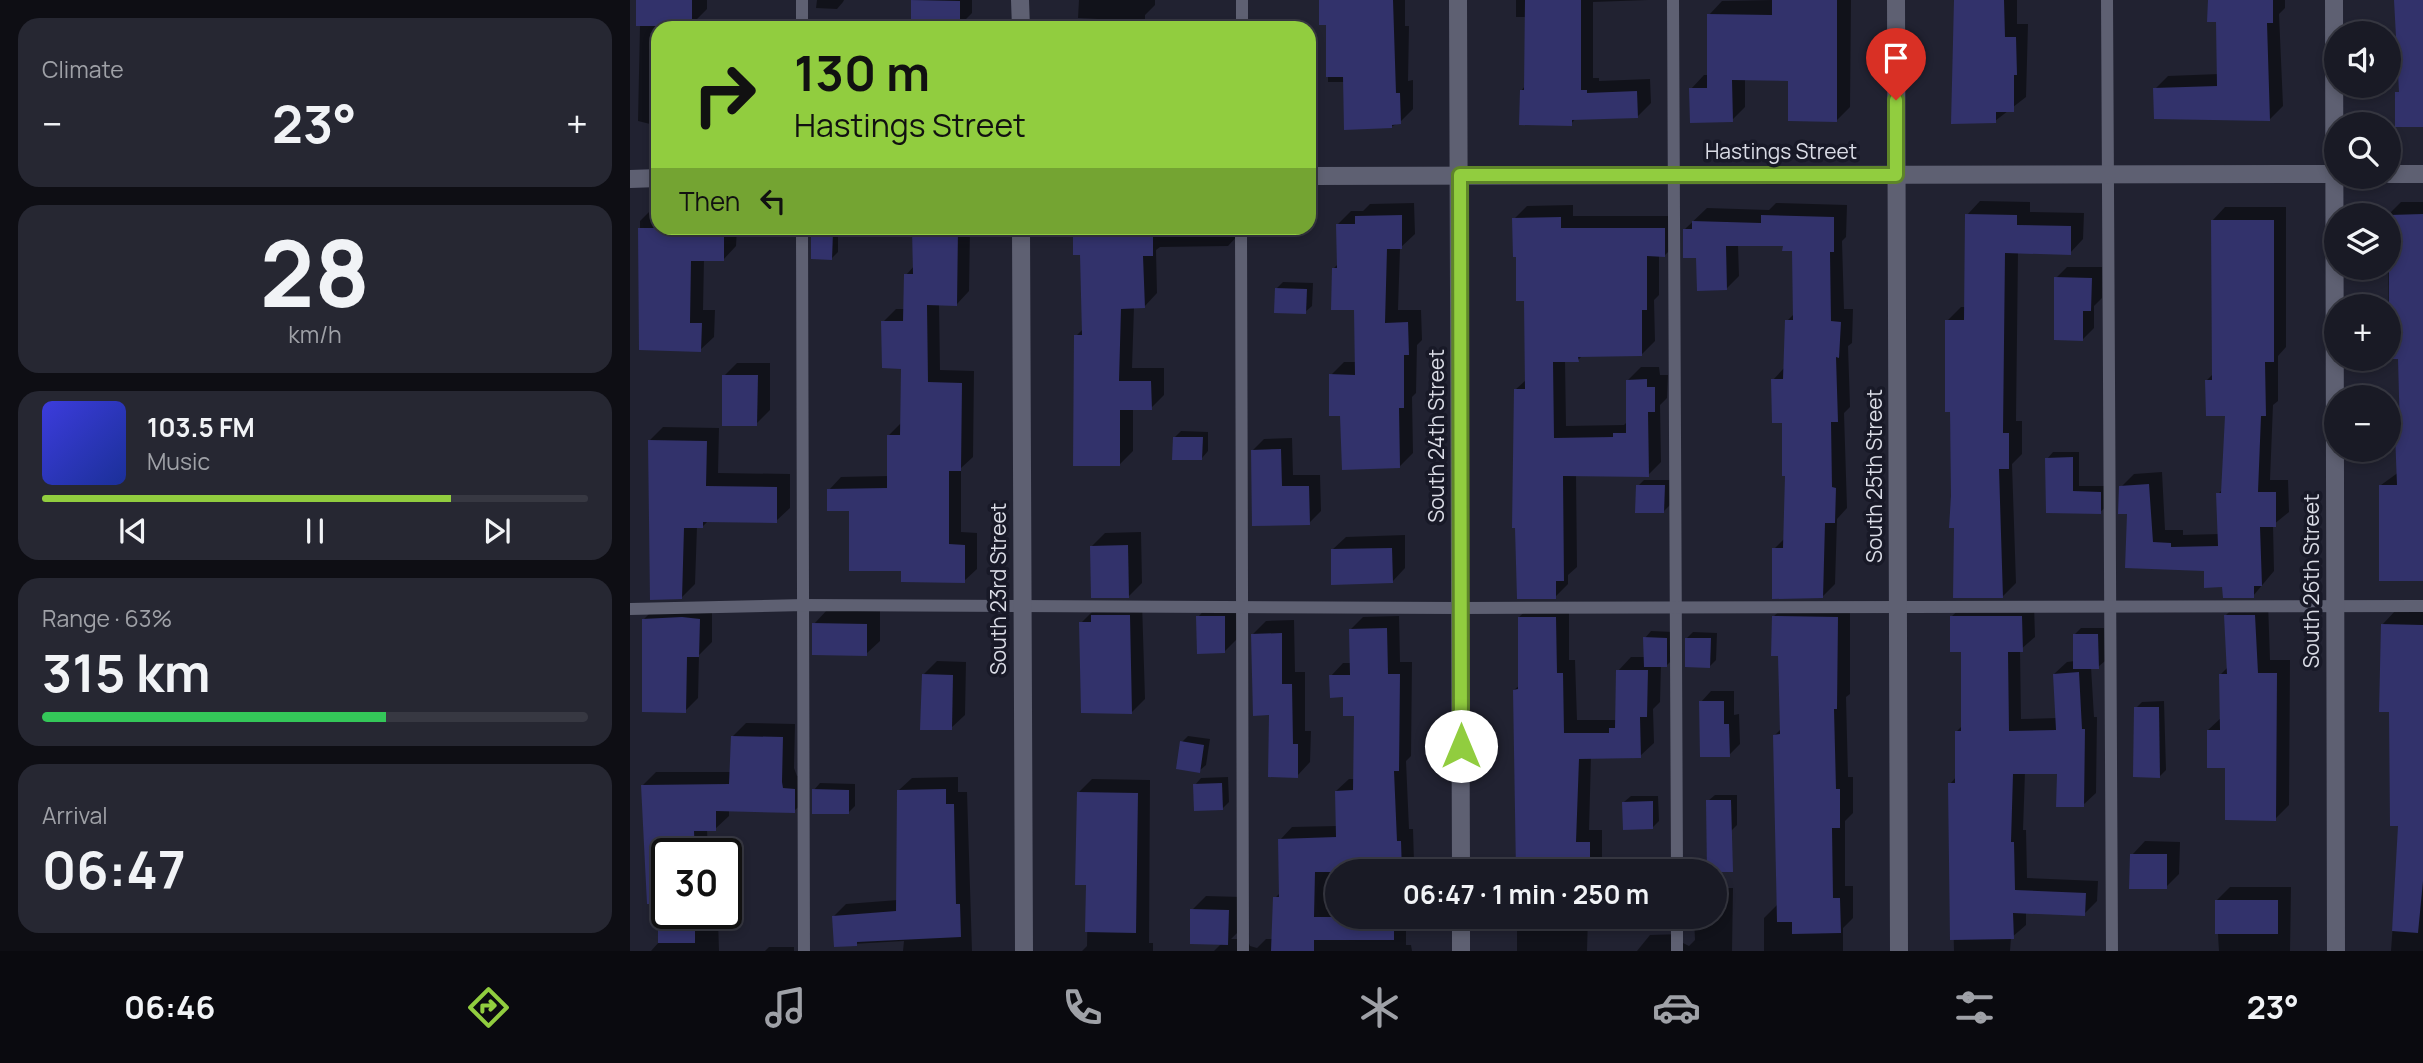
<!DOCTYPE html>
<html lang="en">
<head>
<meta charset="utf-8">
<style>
  :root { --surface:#191a25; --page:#262732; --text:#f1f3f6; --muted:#9fa1a7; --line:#373842; --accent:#91cd3f }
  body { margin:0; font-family:Manrope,sans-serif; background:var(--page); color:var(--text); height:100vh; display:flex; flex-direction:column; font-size:26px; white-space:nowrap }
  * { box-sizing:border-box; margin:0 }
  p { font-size:23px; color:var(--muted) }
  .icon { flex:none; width:38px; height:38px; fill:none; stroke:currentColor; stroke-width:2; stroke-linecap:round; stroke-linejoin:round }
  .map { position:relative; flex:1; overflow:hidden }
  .drawer { display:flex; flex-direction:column; gap:18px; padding:18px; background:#0e0e14; width:630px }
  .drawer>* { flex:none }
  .hud { position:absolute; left:21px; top:21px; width:665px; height:214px; border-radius:21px; box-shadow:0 4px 10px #0003,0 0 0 2px var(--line); background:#91cd3f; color:#111; overflow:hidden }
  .buttons { position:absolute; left:1694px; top:21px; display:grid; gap:14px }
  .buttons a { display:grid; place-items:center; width:77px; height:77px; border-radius:50%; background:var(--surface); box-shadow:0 4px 10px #0003,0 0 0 2px var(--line); font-size:35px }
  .speed { position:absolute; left:21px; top:838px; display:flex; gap:14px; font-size:35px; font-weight:700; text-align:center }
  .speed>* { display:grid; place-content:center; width:91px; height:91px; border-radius:50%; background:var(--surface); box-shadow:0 4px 10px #0003,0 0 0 2px var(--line); line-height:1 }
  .speed .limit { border:4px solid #111; border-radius:10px; background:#fff; color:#111 }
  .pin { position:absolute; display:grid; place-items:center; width:60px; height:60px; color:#fff; margin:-72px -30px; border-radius:50% 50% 50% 0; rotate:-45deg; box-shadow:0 0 7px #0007 }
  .pin .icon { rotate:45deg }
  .me { position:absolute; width:77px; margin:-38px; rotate:0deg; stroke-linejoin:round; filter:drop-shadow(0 0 5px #0008) }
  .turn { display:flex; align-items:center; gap:24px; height:147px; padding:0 28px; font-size:32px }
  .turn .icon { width:91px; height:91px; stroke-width:2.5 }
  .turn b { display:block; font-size:49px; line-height:60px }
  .then { display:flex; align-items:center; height:66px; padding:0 28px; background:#0003; gap:14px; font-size:26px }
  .big { font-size:52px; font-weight:700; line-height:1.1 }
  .drawer .widget { flex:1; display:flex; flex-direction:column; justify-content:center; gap:10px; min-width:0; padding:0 24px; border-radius:21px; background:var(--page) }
  .drawer .dial { align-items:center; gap:0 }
  .dial b { font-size:91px; line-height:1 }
  .song { display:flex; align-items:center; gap:21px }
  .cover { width:84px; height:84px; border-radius:10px; background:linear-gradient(135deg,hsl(240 70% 55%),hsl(230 70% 35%)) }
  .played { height:7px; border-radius:4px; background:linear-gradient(90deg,var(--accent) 75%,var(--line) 75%) }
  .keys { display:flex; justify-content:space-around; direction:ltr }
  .heat { display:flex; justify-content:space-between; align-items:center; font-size:38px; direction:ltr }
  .charge { height:10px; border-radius:5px; background:linear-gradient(90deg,#34c759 63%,var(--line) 0) }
  .trip { position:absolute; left:695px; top:859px; width:402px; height:70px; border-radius:35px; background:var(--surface); box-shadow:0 4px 10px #0003,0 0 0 2px var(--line); font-weight:700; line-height:70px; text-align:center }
  .tab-bar { display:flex; height:112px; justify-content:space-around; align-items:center; background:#0a0a0f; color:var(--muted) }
  .tab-bar .icon { width:49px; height:49px }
  .tab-bar .active { color:var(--accent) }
  .tab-bar b { font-size:32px; color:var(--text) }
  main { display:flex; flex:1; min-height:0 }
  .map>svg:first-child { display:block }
  .shadow { fill:#0007 }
  .building { fill:#32326b }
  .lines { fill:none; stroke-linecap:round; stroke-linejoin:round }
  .lane { stroke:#5e6072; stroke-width:12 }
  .street { stroke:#5e6072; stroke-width:18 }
  .secondary { stroke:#5e6072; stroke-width:18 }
  .route-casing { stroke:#5e8529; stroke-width:18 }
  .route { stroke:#91cd3f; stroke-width:12 }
  .labels { text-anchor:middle; stroke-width:7; stroke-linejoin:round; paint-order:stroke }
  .street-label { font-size:21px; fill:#dadce6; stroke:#181927 }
</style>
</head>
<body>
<main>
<section class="drawer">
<div class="widget"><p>Climate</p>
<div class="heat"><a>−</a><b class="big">23°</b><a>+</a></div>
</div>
<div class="widget dial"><b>28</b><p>km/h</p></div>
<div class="widget">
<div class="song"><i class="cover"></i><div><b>103.5 FM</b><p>Music</p></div></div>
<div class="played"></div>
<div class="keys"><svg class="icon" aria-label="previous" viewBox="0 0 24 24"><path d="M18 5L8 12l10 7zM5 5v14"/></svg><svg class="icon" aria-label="pause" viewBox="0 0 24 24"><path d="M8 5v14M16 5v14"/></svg><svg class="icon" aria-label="next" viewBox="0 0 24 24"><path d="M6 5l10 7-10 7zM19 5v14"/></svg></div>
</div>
<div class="widget"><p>Range · 63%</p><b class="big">315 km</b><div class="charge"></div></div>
<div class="widget"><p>Arrival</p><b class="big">06:47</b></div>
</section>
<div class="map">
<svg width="1793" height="951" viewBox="0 0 1793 951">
  <rect width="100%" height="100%" fill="#212231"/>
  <!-- shadow -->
  <g class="shadow">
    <path d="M7 0H77V9L63 23V28H28V126L8 121 10 25Z"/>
    <path d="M187 0H214L213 2 207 9 186 8Z"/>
    <path d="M282 0H342V13L332 23V28H217L223 22H282Z"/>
    <path d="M449 0H525V5L515 15V28H468V19L448 18Z"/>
    <path d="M690 0H775V26H779L778 81 783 80V109L770 122 761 127 715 82H698V24Z"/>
    <path d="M886 0H1018L963 2V78H969V81L1020 79 1021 103 1008 116 946 118 941 124 891 91 895 86 896 17H886Z"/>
    <path d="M1143 0H1221L1220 107 1207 120 1159 79H1115V107L1102 120 1061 89 1074 75H1079V15L1092 1Z"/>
    <path d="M1326 0H1387V24H1398L1396 97 1365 121 1323 122Z"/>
    <path d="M1579 0H1655V8L1649 14 1653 106 1640 119 1525 89 1538 76 1589 74 1588 20Z"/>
    <path d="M634 26 663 27V28H632Z"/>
    <path d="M1350 201 1400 202V212L1454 213 1453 239 1440 253 1388 252 1386 421H1392V454L1382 464 1386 583 1373 596 1326 526 1323 496 1317 321 1331 307H1336L1337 215Z"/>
    <path d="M1771 202H1793V579L1751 485 1769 472 1767 434 1772 430 1769 358 1759 357 1758 215Z"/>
    <path d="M784 203 785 234 770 248 768 310H791L792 340 787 345 786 393 782 397 783 453 770 466 712 414 701 375 714 362H726L725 308 704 268 709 263 708 224 721 211H733L740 204Z"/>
    <path d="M1146 203 1217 205 1216 237 1212 241 1214 309H1223L1222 343 1218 346 1220 407 1214 413 1217 508 1207 519 1205 584 1192 597 1144 549 1155 538 1157 474 1154 421 1143 380 1155 367 1157 321 1165 313 1164 249 1154 245H1108L1109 276 1096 289 1068 257 1055 229 1077 208 1139 210Z"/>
    <path d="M943 205V216H1047L1048 242 1035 255H1029V295L1024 300 1025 341 1012 354 953 355 948 360H935L936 426 994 425 998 421V380L1011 367H1029L1030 375H1038L1037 398 1030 405 1031 462 1018 475 946 474 947 567 938 575V584L925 597 885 390 897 379 896 299 884 219 897 206Z"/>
    <path d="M1595 207H1656V347L1648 356V401L1643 405 1640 480H1658L1659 512 1643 525 1644 571 1623 596 1594 585 1576 569 1497 567 1499 512 1491 487 1504 474 1532 472 1535 530H1553V535L1589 534 1588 494 1593 489 1597 414 1577 380 1584 373 1582 221Z"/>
    <path d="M23 208H28V228H107L106 246 93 260 74 259 73 310H85L84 337 70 350 11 348 10 221Z"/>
    <path d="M131 228H161V231L155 237 131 236Z"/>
    <path d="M187 228H208V252L201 259 183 232Z"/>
    <path d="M283 228H340L339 291 327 304H309L310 370 344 371 343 457 331 468V532L347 533V569L334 581 272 570 220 509 199 490 211 477 259 476 258 436 272 422 273 367 253 322 266 309H275L276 275 285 265Z"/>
    <path d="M445 228H611V232L598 246 530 247 526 250 527 293 514 307H504L502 368H534V395L521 408H503V451L490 464 446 336 453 329 451 253H444Z"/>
    <path d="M1437 267H1472V298L1464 306V328L1453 339 1426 278Z"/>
    <path d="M653 282 683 283 682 306 675 312 646 289Z"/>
    <path d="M107 363H140V410L126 424 94 376Z"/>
    <path d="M33 427 89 428 88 473 160 474V508L146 521 79 520 73 526 67 527 65 584 52 597 20 440Z"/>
    <path d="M551 431 578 432V451L572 458 544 438Z"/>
    <path d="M662 438 663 475H690L691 511 679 523 622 451 634 439Z"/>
    <path d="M1423 452H1449V486H1476L1477 506 1470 512 1417 511V459Z"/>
    <path d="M1014 480H1040V505L1034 511 1008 486Z"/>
    <path d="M511 532 512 583 499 596 462 546 475 533Z"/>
    <path d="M775 535V568L762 582 702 550 716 537Z"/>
    <path d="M1609 602H1638L1640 660H1660L1659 805 1645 819 1597 766 1578 730 1592 717 1591 674 1598 667 1595 616Z"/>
    <path d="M512 603 515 699 502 712 451 623 464 610Z"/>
    <path d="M581 603H607L608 638 594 652 568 617Z"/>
    <path d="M903 604H939V660H945L947 720H987L988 671 1001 657H1015V638L1021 631 1043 632V659L1037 665H1031L1030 702 1023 709 1024 743 1010 756 961 757 959 830H972V865L966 872H887L884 690 890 685 889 617Z"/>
    <path d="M1157 604 1220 605V694L1216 697 1218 777H1223V813L1215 821V886H1223V918L1213 928V951H1134V918L1147 905 1145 735 1151 729 1150 655 1143 617Z"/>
    <path d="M1335 604H1404L1405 637 1390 650 1391 719 1427 718 1424 674 1437 662 1445 661 1444 635 1451 628H1474L1475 661 1468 667H1461L1464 717H1467L1466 793 1453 805 1429 773 1395 772 1393 830H1396L1397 878 1468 881 1467 901 1454 914 1396 912V925L1381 938 1380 951H1324L1320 784 1327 776V731L1333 725 1332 651 1322 616Z"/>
    <path d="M27 606H82V642L69 655 68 698 55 711 14 619Z"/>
    <path d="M197 610 250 611V641L236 654 184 624Z"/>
    <path d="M1765 611 1793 612V951H1761L1770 824 1752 625Z"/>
    <path d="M769 616 770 662H782L781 756 776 761 779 829H783L784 862 776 872H707V917H776V945H781L782 951H584L592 943 562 910 576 896 612 897 610 930 601 939H617L620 946 627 948 636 939H643L645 898 651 892 650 840 662 827 707 826 706 791 719 779H725L726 714 701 676 713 663H721V629L733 617Z"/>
    <path d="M664 620 665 672H675V731H681L680 762 667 776 641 714 623 634 636 621Z"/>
    <path d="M1063 632 1087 633 1086 660 1080 666 1056 639Z"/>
    <path d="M307 661 336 662 335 715 321 728 293 675Z"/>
    <path d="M1081 691H1104V715L1109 714 1110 744 1099 755 1071 702Z"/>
    <path d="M1534 701 1536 770 1530 776 1506 708 1512 702Z"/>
    <path d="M116 723 165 724 164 768 167 776H178V798L164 811 99 809V816L85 829H77L78 854H37V914H93L88 919 89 951H21L29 942V887L13 785 26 772H101L103 736Z"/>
    <path d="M558 736 580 739 576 765 569 771 552 742Z"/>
    <path d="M328 777V792H337L342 951H273L274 941 205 945 203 917 216 904 268 900 269 790 282 778Z"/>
    <path d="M598 777 599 802 592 809 565 785 571 778Z"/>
    <path d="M462 779 520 780 519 943H523V951H452L457 946 458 884 449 792Z"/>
    <path d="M190 783 225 784V806L218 813 184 790Z"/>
    <path d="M1085 795H1107V825L1101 831 1078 801Z"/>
    <path d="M1001 796H1028L1029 821 1022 828 994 802Z"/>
    <path d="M1515 841 1550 842 1549 874 1536 887 1502 855Z"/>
    <path d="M1600 887H1661L1660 951H1589L1586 901Z"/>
    <path d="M1085 888H1103L1102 951H1007L1020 935 1051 934 1053 943 1059 946 1065 940 1064 917H1085Z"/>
    <path d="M887 917H958L957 951H887Z"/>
    <path d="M139 947H164V951H135Z"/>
  </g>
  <!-- building -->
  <g class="building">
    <rect x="6" y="0" width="56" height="26"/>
    <path d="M281 0 330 1V28H281Z"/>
    <path d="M689 0H763L766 93H770L771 124 762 125V128L714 130 713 77H696V25H689Z"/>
    <path d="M895 0H951V90H957V93L1007 91 1008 118 942 120V126L889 125 890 90H894Z"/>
    <path d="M1142 0H1207V122L1158 121V81L1102 80 1103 122 1060 123 1059 88H1077V14L1142 15Z"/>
    <path d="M1324 0H1374L1375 37H1386L1387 75H1384V112H1366V123L1321 124Z"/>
    <path d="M1578 0H1643V23H1637L1640 121 1524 119 1523 88 1587 86 1586 22H1577Z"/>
    <path d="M1764 0H1793V127H1765V92H1769Z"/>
    <path d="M1335 214 1387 215V225L1441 226V255L1375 253 1373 433H1379V469H1369L1373 598H1323L1324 528H1319L1321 496 1320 412H1315V320H1334Z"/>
    <path d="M1793 214V581H1749V485H1767L1765 433H1770L1768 359H1759V215Z"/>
    <path d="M772 215V249H757L755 323 778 322 779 355H774V408H769L770 468 712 470 710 416H699V374L725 375 724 310H701L702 268H707L706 224H725V216Z"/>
    <path d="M1131 215 1204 217V252H1200L1201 321 1211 322 1209 358 1206 357 1208 422H1201L1202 487 1206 488 1205 523H1195L1193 598 1142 599V548H1153L1155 476H1152V423H1142L1141 379H1153L1155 320H1163L1162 251H1152L1153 246H1096L1097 290 1067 291 1066 258H1053V229H1062V221L1131 223Z"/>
    <path d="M931 217V228H1035V257L1017 256V310H1012V356L948 357 949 362H923L924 438 983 437V433H996V380L1017 379V387H1025V412H1018L1019 477 933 476 934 581H926V599H887L885 528H882L884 389H895L894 301H886V257H883L882 218Z"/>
    <path d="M1581 220H1644V362H1635L1636 416H1631L1628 492H1646V527H1630L1632 586H1624V598H1593L1592 587 1574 588V571L1495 568 1497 514H1488L1489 486 1519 484 1523 542 1541 543V547L1588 546 1586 493H1591L1595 416H1576L1575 380H1582Z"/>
    <path d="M8 228H56V233L94 234V261H61L60 323H72L71 352 9 350Z"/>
    <path d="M282 228H328L327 306 297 305 298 382 332 383 331 471H319V544L335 545V583L271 582V571H219V511H197V489L257 488V435H270L271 369 252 368 251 321H273L274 274H283Z"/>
    <path d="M443 228H523V256H513L515 308 491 309 489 381H521L522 410H490V466H443L444 335H452L450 255H443Z"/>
    <path d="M181 231 203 232 202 260 181 259Z"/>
    <path d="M1424 277 1462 278 1461 311H1453V341L1424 340Z"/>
    <path d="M645 288 677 289 676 314 644 313Z"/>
    <path d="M92 375H128L127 426H92Z"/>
    <path d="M543 437H573L572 460H542Z"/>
    <path d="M18 440 77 441 76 486 147 487V523L73 522V528H54L52 599 20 600Z"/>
    <path d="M651 449 652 486H679L680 525 622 526 621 450Z"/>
    <path d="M1443 457V491L1471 492V514L1416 513 1415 458Z"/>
    <path d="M1006 485H1035L1034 513H1005Z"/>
    <path d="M498 545 499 598H461L460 546Z"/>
    <path d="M762 548 763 583 701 585V549Z"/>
    <path d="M461 615H500L502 714 451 713 449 622H461Z"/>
    <path d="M1594 615H1625L1628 673H1647L1646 821 1595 820V768H1577V730H1590L1589 674H1597Z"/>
    <path d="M566 616H595V653L567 654Z"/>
    <path d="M1142 616 1208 617 1207 709H1204L1206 789H1210V828H1202L1203 898H1210L1211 933 1162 934V922H1147L1143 735 1150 734 1148 656H1141Z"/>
    <path d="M1320 616H1392L1393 652H1378L1379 731 1426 730 1423 674 1449 672 1452 729H1455L1454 807H1426L1427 774H1383L1381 842H1384L1385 890 1456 893 1455 916 1383 913 1384 939 1320 940 1318 783H1325V731H1331V652H1320Z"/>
    <path d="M52 617 70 619 69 657H57L56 713 12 712V619Z"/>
    <path d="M888 617H926L927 673H933L934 733H979V728H985L986 670H1018L1017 717H1010L1011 758 949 759 946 842H960V872H886L883 690 888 689Z"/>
    <path d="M182 623 237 624V656L182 655Z"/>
    <path d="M1751 624 1793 625V881L1788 933 1762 931 1768 826H1760L1759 712H1749Z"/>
    <path d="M757 628 758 674H770L769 771H764L767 841H771L772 872H685L684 917H764V940H684V951H641L643 897H649L648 839 706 837 705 791 723 790 724 716H713V697L700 698 699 675H720L719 629Z"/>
    <path d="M652 633V684H662L663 744H668V778L638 777 639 715 623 716 621 634Z"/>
    <path d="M1443 634H1468L1469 669H1443Z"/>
    <path d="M1013 637 1037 638V667H1014Z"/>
    <path d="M1055 638H1081L1080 668 1055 667Z"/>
    <path d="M292 674 323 675 322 730H290Z"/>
    <path d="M1069 701H1094V724H1099L1100 757H1070Z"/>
    <path d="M1504 707H1529L1530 778 1503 777Z"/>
    <path d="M101 736 153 737 152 782 153 788 165 789V813L86 811V831H64L65 854H37V904H17L11 785 99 784Z"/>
    <path d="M550 741 574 745 570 773 546 769Z"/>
    <path d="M592 783 593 810 564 811 563 784Z"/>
    <path d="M182 789 219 790V814H182Z"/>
    <path d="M316 789V804H324L326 904H330L331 937 227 942V946L204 947 202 916 266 911 267 790Z"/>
    <path d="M447 792 508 793 506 933 455 932 456 885H445Z"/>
    <path d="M1076 800H1101L1103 872H1077Z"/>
    <path d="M1023 801V829L993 830 992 802Z"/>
    <path d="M1500 854H1537V889H1499Z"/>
    <rect x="1585" y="900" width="63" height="34"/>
    <path d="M560 909 599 910 598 945 560 944Z"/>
    <rect x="28" y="914" width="37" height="29"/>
  </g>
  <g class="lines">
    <!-- lane -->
    <g class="lane">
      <path d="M1043 0 1047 872"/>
      <path d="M1477 0 1482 951"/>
      <path d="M172 28V0"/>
      <path d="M612 28V0"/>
      <path d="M172 228 174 951"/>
      <path d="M611 228 613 951"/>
      <path d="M0 609 174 605 830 608 1793 606"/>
      <path d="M1047 917V951"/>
    </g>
    <!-- street -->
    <g class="street">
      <path d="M390 0 391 28"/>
      <path d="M828 0 831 872"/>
      <path d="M1266 0 1269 951"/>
      <path d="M1759 174H1793"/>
      <path d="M679 176 1706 174"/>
      <path d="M0 179 28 178"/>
      <path d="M391 228 394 951"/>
      <path d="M831 917V951"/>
    </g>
    <!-- secondary -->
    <path class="secondary" d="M1704 0 1706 951"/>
  </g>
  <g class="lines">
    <defs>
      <path id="route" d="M831 746 830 175H1266V100"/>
    </defs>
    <!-- route casing -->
    <use href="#route" class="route-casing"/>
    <!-- route -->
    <use href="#route" class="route"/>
  </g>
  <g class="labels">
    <!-- street labels -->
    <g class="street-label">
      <text x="1151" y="159">Hastings Street</text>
      <text transform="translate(807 436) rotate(-90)" y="7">South 24th Street</text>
      <text transform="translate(1245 476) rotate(-90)" y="7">South 25th Street</text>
      <text transform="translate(1682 581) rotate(-90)" y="7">South 26th Street</text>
      <text transform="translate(369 589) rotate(-90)" y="7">South 23rd Street</text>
    </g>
  </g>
</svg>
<div class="buttons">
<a><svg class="icon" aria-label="sound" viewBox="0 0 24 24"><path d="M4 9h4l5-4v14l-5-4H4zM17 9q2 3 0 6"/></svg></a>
<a><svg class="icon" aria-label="search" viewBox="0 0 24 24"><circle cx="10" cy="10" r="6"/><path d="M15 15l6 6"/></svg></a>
<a><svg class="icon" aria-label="layers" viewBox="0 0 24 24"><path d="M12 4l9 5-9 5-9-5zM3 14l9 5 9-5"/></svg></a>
<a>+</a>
<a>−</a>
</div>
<div class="speed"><div class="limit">30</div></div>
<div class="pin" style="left:1266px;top:100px;background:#d93025"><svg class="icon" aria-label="arrive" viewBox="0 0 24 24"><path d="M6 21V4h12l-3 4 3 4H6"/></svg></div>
<svg class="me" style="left:831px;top:746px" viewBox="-20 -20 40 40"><circle r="19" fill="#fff"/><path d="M0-13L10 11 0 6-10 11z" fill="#91cd3f"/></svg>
<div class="trip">06:47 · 1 min · 250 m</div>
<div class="hud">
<div class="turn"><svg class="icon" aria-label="right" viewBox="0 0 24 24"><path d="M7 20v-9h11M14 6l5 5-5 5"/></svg><div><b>130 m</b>Hastings Street</div></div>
<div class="then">Then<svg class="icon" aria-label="left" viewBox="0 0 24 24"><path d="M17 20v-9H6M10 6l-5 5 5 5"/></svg></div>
</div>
</div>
</main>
<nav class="tab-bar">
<b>06:46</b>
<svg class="icon active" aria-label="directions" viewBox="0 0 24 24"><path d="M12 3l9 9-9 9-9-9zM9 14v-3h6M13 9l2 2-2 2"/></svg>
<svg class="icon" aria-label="music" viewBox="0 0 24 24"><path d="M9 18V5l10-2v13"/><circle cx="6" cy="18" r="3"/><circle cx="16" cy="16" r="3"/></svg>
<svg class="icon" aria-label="phone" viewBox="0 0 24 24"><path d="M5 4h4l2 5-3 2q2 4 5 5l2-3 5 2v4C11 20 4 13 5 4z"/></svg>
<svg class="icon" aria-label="climate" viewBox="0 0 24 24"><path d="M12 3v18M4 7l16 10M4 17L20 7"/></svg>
<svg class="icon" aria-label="car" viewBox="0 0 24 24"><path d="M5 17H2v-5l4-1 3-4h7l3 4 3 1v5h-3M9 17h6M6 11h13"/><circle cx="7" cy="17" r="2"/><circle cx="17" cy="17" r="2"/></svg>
<svg class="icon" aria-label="filters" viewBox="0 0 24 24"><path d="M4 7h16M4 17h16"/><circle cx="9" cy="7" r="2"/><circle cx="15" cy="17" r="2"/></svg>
<b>23°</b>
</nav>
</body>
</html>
